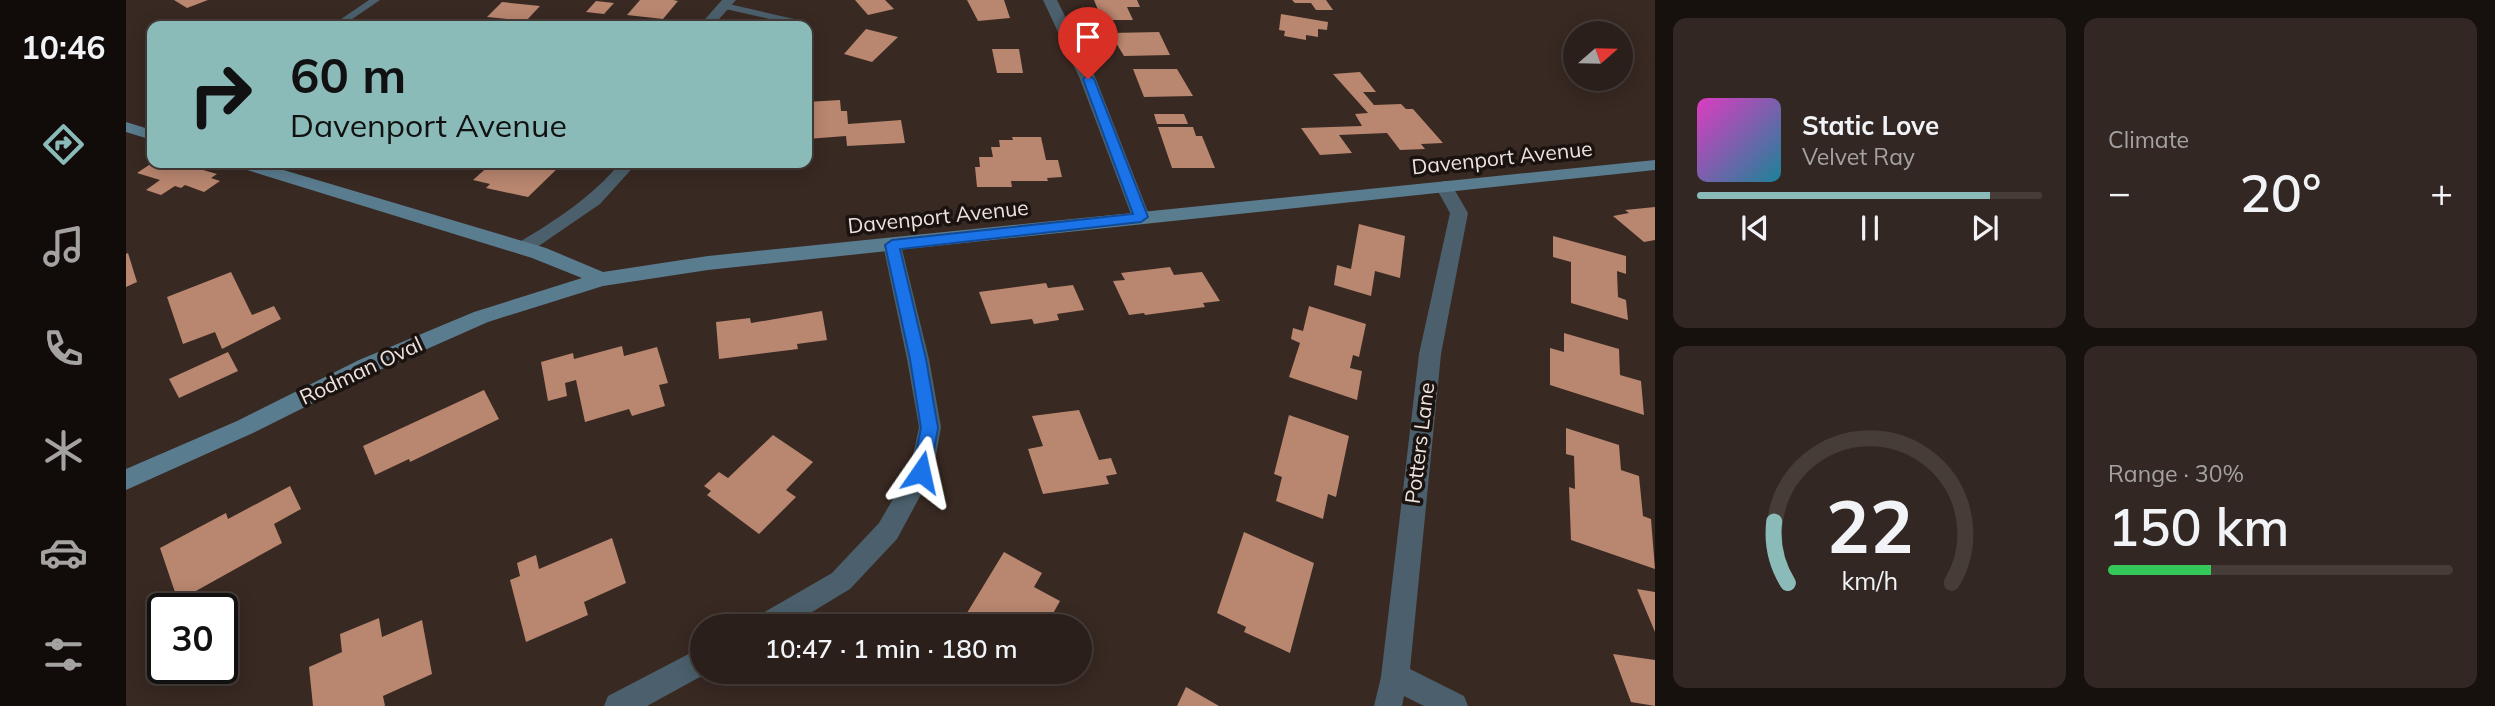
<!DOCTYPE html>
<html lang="en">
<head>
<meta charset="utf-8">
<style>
  :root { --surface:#2a1f1a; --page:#322723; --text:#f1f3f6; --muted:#a5a2a2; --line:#463d39; --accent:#8bbbb9 }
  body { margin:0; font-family:Mulish,sans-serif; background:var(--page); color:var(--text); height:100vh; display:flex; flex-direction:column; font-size:26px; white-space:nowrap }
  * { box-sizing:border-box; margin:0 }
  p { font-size:23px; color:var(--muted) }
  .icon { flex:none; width:38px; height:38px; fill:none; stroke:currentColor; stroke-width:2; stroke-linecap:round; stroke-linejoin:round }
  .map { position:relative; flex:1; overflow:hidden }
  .side { display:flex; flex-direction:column; gap:18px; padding:18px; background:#17110e; width:840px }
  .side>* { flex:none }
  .guide { position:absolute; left:21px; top:21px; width:665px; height:147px; border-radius:14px; box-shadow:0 4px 18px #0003,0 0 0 2px var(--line); background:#8bbbb9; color:#111; overflow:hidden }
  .needle { width:46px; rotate:70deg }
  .controls { position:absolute; left:1437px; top:21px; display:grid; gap:14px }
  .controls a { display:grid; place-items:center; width:70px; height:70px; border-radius:50%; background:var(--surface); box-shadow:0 4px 18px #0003,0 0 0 2px var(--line); font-size:35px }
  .speed { position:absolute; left:21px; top:593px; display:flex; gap:14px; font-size:35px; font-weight:700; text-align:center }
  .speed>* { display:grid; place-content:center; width:91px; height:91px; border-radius:50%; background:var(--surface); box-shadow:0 4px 18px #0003,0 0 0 2px var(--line); line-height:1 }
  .speed .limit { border:4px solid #111; border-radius:10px; background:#fff; color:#111 }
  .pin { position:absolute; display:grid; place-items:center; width:60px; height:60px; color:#fff; margin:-72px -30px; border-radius:50% 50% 50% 0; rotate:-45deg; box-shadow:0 0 7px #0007 }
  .pin .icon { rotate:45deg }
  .me { position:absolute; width:77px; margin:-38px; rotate:11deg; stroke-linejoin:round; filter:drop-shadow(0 0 5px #0008) }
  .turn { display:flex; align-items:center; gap:24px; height:147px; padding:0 28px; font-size:32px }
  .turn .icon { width:91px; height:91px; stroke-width:2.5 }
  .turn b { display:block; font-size:49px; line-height:60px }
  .big { font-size:52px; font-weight:600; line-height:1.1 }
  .side .widget { flex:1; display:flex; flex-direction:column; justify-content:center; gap:10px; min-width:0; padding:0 24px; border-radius:14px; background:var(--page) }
  .side .dial { align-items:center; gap:0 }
  .dial svg { height:182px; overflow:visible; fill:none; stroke:var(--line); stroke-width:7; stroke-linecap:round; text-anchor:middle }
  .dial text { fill:var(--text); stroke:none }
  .song { display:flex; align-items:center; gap:21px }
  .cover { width:84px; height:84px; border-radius:10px; background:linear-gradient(135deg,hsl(310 70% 55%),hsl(190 70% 35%)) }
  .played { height:7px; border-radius:4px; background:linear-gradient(90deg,var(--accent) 85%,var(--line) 85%) }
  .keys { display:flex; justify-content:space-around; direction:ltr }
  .heat { display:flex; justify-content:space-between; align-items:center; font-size:38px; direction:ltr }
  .charge { height:10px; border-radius:5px; background:linear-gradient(90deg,#34c759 30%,var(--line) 0) }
  .side .tiles { flex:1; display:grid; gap:18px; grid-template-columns:repeat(2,1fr) }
  .trip { position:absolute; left:564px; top:614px; width:402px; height:70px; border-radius:35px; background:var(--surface); box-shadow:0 4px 18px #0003,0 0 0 2px var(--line); font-weight:600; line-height:70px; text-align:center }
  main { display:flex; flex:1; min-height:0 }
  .dock { display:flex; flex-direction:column; width:126px; justify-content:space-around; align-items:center; background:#110c0a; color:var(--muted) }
  .dock .icon { width:49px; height:49px }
  .dock .active { color:var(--accent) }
  .dock b { font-size:32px; color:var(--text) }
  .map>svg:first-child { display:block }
  .building { fill:#b9866f }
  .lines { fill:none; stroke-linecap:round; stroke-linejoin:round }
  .lane { fill:#4b606c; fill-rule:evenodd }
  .street { fill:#4b606c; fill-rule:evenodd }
  .secondary { fill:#5a7c8f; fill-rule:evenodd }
  .route { fill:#1a73e8; stroke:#114b97; stroke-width:2 }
  .labels { text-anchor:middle; stroke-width:7; stroke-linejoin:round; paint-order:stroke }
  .street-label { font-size:21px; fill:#ede3df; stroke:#1a1310 }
</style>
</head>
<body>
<main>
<nav class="dock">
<b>10:46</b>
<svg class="icon active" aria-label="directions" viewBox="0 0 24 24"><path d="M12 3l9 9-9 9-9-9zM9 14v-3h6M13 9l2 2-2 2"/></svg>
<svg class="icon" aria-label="music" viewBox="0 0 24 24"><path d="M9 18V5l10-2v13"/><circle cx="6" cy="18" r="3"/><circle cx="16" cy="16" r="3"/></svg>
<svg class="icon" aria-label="phone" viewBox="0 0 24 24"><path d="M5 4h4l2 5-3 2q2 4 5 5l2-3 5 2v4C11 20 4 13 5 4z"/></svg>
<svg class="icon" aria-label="climate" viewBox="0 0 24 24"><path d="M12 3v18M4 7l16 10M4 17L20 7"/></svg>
<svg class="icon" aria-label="car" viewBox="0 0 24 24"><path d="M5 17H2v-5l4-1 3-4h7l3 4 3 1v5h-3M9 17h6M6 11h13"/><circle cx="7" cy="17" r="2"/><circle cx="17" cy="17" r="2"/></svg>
<svg class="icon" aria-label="filters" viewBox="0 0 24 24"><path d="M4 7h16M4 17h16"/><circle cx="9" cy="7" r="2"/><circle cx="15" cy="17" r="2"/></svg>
</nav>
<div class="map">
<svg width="1529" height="706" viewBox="0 0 1529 706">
  <rect width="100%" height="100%" fill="#382922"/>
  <!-- building -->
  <g class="building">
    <path d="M48 0H82L61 8Z"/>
    <path d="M514 0H547L552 1 537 19 501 15Z"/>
    <path d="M729 0H759L768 9 742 15Z"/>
    <path d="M841 0H878L884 18 852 21Z"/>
    <path d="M968 0H1011L1014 7H1001L1007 20H976Z"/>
    <path d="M1166 0H1200L1207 10H1190L1185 3H1169Z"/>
    <path d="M470 1 488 3 478 14 460 12Z"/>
    <path d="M376 2 414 6 400 21 361 17Z"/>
    <path d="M1155 14 1202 22 1201 30 1192 29V37L1180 35V40L1158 36 1159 31 1153 30Z"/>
    <path d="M740 29 772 37 746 62 718 54Z"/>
    <path d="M1033 32 1044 55 998 56 984 33Z"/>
    <path d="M866 49H893L897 73H871Z"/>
    <path d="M1007 69H1051L1067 96 1018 97Z"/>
    <path d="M1234 72 1250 92H1237L1248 105 1275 104 1280 109H1287L1317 143 1295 144 1299 149 1274 150 1261 133 1213 135 1226 153 1194 155 1175 128 1236 126 1229 114 1242 113 1207 74Z"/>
    <path d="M714 100 715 111H721L722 124 775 120 779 143 721 146 720 136 681 139V102Z"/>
    <path d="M1028 114H1058L1062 124H1031Z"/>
    <path d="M1032 127H1067L1070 136H1076L1089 168H1046Z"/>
    <path d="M886 137H915L920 160H932L936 177 921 178 922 181H885L886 187H851L849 167H854L853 157H867L865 147H874L873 140H887Z"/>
    <path d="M26 163H53L91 174 85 178 94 181 78 192 59 185 55 188 49 186 35 195 20 190 34 180 11 173Z"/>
    <path d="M366 163H383L408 169 413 164 432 168 402 197 360 188 364 184 347 180Z"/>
    <path d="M1529 207V240L1518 242 1487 216 1503 213 1499 210Z"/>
    <path d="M1233 224 1279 236 1274 278 1249 271 1245 296 1208 285 1211 265 1225 269Z"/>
    <path d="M1427 236 1500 256V274L1491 271 1492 297 1500 300 1502 320 1445 303V262L1427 257Z"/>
    <path d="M2 253 11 282 0 287V254Z"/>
    <path d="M1044 267 1048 275 1076 272 1094 301 1077 303 1079 307 1019 315 1018 313 1003 315 987 281 999 280 995 273Z"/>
    <path d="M105 272 126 315 148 306 155 319 96 349 89 332 57 344 41 297Z"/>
    <path d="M920 283 922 288 947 285 958 310 931 314 933 320 908 324 906 319 865 324 853 292Z"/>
    <path d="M1183 306 1240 324 1233 357 1227 355 1224 368 1236 371 1231 400 1163 377 1174 343 1165 339 1167 328 1177 331Z"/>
    <path d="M696 311 701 340 671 344 672 349 593 359 590 322 624 318 625 323Z"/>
    <path d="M1438 333 1493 349 1494 375 1515 381 1518 415 1424 385V348L1438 352Z"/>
    <path d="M496 346 498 356 531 347 542 383 533 385 539 406 506 416 503 409 459 422 450 380 439 383 441 396 422 401 415 362 447 353 448 359Z"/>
    <path d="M102 352 112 371 53 398 43 379Z"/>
    <path d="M358 390 373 419 284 462 283 459 249 475 237 446Z"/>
    <path d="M953 410 973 460 985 458 991 474 980 476 983 484 917 494 902 449 917 446 906 416Z"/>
    <path d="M1163 415 1223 436 1210 497 1202 494 1197 519 1150 501 1156 477 1148 474Z"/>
    <path d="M1440 428 1493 445 1495 470 1513 476 1517 516 1525 519 1529 569 1445 540 1443 487 1449 489 1448 456 1440 454Z"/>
    <path d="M647 435 687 462 660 490 670 497 633 534 581 495 585 491 578 486 593 472 602 478Z"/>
    <path d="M164 486 175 509 148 524 156 543 52 601 34 548 100 513 102 519Z"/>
    <path d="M1118 532 1188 563 1164 653 1118 632 1120 627 1091 613Z"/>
    <path d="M486 538 500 583 458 602 462 615 400 642 384 580 394 576 391 563 410 555 413 569Z"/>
    <path d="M878 552 916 573 908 587 934 601 920 626H833Z"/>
    <path d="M1511 589 1529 592V632Z"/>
    <path d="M253 618 256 637 296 620 306 674 257 696 259 706H187L183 667 216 652 214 634Z"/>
    <path d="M1487 654 1529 660V706L1505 702Z"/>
    <path d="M841 672H865L859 683Z"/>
    <path d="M1060 687 1093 706H1051Z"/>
  </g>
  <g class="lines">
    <!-- lane -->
    <g class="lane">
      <path d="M243 0H254L216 26H205Z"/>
      <path d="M598 3 677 21 682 24 675 26 595 8 593 6Z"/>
    </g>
    <!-- street -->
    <g class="street">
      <path d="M596 0H610L587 26H573Z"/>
      <path d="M917 0H931L970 79 1024 217 1021 221H1009L1006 217 954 79Z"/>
      <path d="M494 163H511L474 204 404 252H390L388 248 390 244C429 221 466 197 494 163Z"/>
      <path d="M1318 181 1324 182 1342 213 1315 354 1284 669 1338 696 1342 706H1298L1278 696 1276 706H1248L1255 677 1293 354 1324 213 1309 186Z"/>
      <path d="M766 239 773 241 775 245 803 359 815 427 807 472 771 539 724 589 663 626H626L630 617 706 573 753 523 784 470 793 427 781 359 757 245 759 241Z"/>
      <path d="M576 647V672H583L521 706H478L482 696Z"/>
    </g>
    <!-- secondary -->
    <g class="secondary">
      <path d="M0 122 26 130V140L0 132Z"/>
      <path d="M1529 160V170L582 270 477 286 362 322 249 372 127 433 0 490V469L111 421 233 360 348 312 456 278 406 258 111 167 109 163H134L420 248 477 272 582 256Z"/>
    </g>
  </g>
  <!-- route -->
  <path class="route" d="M962 75 968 79 1022 217 1015 222 774 249 800 359 812 428 804 472 801 478 795 480 789 478 786 472 795 428 784 359 759 245 766 240 1007 214 957 79Z"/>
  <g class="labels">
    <!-- street labels -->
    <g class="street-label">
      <text transform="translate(1376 158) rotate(-6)" y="7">Davenport Avenue</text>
      <text transform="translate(812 217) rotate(-6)" y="7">Davenport Avenue</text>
      <text transform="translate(235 371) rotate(-25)" y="7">Rodman Oval</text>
      <text transform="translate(1294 443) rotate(-83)" y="7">Potters Lane</text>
    </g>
  </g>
</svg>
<div class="controls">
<a><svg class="needle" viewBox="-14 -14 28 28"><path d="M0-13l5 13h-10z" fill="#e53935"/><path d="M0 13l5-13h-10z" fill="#a5a2a2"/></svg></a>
</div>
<div class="speed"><div class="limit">30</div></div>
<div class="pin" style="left:962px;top:79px;background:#d93025"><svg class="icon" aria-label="arrive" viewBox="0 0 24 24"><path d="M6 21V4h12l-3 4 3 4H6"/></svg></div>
<svg class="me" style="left:795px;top:472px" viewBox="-20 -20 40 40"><path d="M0-17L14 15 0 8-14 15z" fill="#1a73e8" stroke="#fff" stroke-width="4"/></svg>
<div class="trip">10:47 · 1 min · 180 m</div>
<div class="guide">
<div class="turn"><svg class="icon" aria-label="right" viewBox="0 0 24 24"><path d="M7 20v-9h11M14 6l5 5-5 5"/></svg><div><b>60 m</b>Davenport Avenue</div></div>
</div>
</div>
<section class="side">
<div class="tiles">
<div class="widget">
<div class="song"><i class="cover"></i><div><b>Static Love</b><p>Velvet Ray</p></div></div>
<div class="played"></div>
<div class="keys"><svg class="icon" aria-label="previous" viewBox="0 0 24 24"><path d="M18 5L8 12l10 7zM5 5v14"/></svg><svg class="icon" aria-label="pause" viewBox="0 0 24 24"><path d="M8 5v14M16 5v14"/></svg><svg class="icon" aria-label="next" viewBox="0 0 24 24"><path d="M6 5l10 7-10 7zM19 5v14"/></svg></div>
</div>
<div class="widget"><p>Climate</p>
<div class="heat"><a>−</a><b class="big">20°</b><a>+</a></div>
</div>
<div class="widget dial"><svg viewBox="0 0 100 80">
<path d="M14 69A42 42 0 1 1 86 69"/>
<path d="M14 69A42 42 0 0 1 8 42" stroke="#8bbbb9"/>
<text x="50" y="56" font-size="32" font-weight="700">22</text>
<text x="50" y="72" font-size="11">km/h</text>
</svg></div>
<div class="widget"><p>Range · 30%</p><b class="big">150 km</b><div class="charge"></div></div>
</div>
</section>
</main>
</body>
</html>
